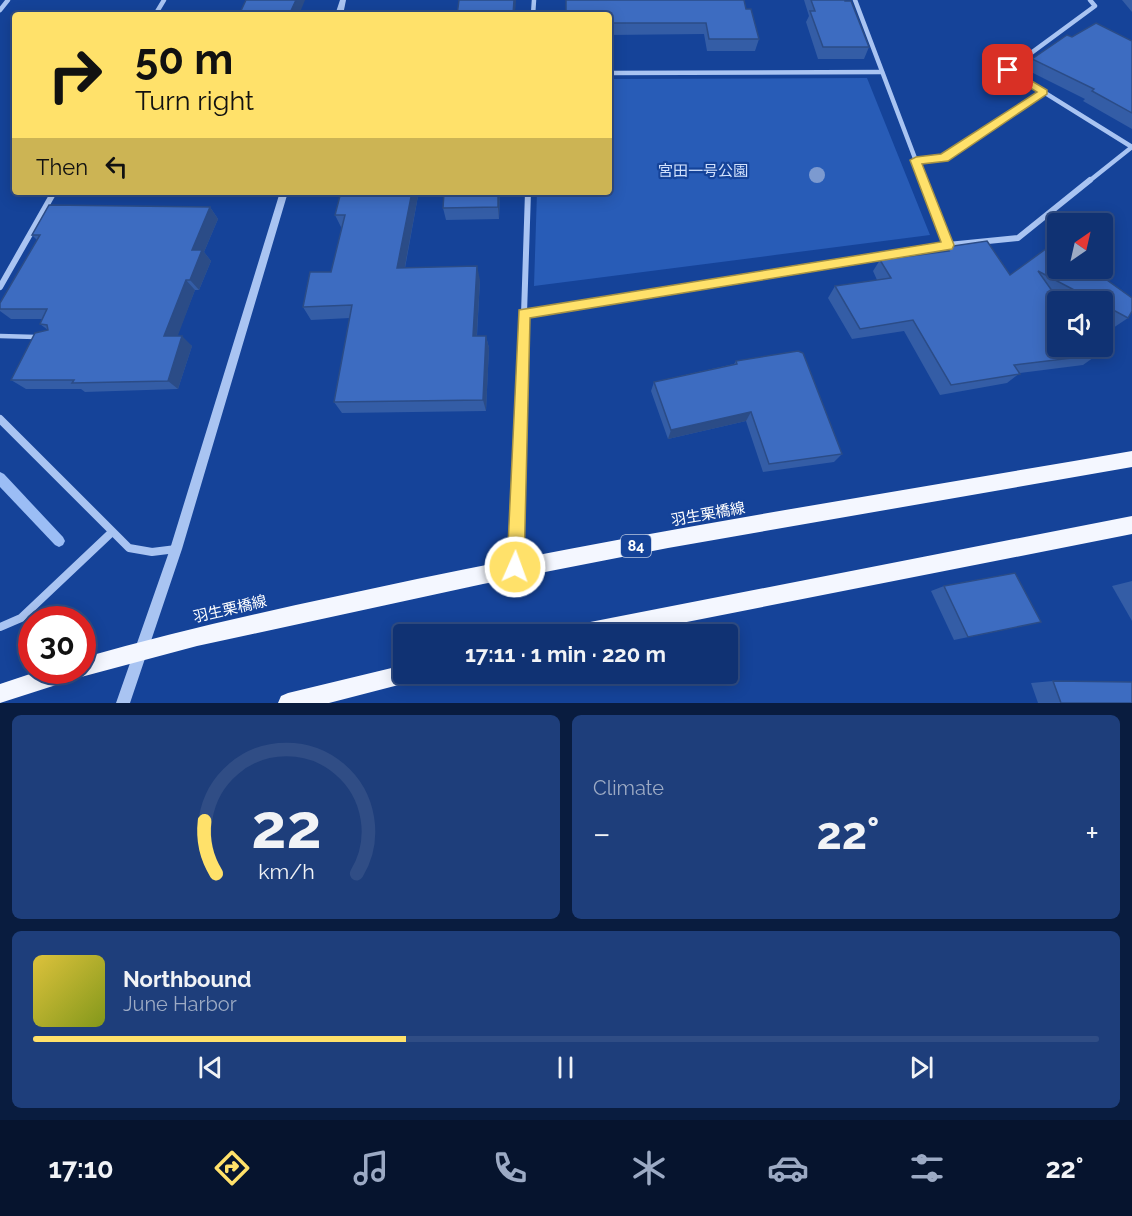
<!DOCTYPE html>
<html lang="en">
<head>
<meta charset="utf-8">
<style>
  :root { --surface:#103273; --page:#1e3e7b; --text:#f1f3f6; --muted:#9caac4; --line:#304d85; --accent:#ffe16a }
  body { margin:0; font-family:Raleway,"Noto Sans JP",sans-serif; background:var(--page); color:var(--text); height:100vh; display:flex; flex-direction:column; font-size:22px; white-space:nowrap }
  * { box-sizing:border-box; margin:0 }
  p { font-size:20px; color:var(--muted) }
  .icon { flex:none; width:33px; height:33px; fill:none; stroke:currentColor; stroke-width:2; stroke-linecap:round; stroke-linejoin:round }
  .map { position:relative; height:703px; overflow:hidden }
  .sheet { display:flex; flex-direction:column; gap:12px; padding:12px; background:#091c3f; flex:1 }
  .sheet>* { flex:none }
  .hud { position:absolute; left:12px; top:12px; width:600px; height:183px; border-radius:6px; box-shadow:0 3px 15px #0003,0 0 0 2px var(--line); background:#ffe16a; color:#111; overflow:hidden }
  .needle { width:39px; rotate:34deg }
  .controls { position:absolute; left:1047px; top:213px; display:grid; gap:12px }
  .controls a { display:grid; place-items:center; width:66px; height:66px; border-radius:6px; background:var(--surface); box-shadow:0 3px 15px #0003,0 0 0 2px var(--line); font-size:30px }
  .speed { position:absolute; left:18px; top:606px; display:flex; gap:12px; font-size:30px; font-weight:700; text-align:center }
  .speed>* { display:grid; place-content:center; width:78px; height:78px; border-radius:50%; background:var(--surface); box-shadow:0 3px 15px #0003,0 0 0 2px var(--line); line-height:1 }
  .speed .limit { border:9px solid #d22; background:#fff; color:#111 }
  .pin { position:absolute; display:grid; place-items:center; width:51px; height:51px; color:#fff; margin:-26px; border-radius:12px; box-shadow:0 3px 9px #0006 }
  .me { position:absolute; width:66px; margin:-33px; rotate:2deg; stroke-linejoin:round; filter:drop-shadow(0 0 4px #0008) }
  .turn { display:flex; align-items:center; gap:21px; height:126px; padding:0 24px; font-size:27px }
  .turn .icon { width:78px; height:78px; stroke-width:2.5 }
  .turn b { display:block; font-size:42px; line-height:51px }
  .then { display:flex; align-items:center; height:57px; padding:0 24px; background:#0003; gap:12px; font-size:22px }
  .big { font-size:45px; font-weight:700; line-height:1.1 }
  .sheet .widget { flex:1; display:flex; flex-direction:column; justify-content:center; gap:9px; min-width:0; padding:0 21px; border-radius:9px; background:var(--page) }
  .sheet .dial { align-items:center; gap:0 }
  .dial svg { height:156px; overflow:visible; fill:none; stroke:var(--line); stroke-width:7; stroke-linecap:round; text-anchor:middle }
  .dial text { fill:var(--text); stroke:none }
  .song { display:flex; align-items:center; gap:18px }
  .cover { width:72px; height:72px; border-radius:9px; background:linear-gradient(135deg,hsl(50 70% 55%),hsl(70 70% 35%)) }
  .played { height:6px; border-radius:3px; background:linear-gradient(90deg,var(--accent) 35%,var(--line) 35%) }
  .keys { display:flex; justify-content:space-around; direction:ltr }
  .heat { display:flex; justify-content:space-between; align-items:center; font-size:33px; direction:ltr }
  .sheet .tiles { flex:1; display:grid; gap:12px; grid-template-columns:1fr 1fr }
  .widget:last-child { grid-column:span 2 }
  .trip { position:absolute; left:393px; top:624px; width:345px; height:60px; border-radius:6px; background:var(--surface); box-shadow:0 3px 15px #0003,0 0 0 2px var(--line); font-weight:700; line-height:60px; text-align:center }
  .tabs { display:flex; height:96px; justify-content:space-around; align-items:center; background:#06142e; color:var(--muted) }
  .tabs .icon { width:42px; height:42px }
  .tabs .active { color:var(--accent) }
  .tabs b { font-size:27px; color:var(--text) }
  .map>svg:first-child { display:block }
  .green { fill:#285cb7 }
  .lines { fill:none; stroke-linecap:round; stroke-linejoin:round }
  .stream { fill:#9bbdf5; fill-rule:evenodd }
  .service { stroke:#a9c4f2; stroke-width:4.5 }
  .minor-far2 { stroke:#a9c4f2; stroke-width:4.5 }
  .minor-far1 { stroke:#a9c4f2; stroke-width:6 }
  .minor { stroke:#a9c4f2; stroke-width:8 }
  .tertiary { fill:#a9c4f2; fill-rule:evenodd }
  .primary { fill:#f4f7ff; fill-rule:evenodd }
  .tree { fill:#7c9ad0 }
  .wall { fill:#345da6 }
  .shaded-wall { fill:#2b4c87 }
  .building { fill:#3d6cc1; stroke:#2b4c87; stroke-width:1.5 }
  .route { fill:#ffe16a; stroke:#a69245; stroke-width:1.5 }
  .labels { text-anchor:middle; stroke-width:4.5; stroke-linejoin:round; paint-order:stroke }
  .shield { fill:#154399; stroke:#b9c7e0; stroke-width:1.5 }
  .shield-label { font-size:14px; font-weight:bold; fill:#fff }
  .park-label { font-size:15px; fill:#d1e1fd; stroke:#154399 }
  .street-label { font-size:15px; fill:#fff; stroke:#154399 }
</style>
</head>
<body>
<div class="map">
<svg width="1132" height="703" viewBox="0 0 1132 703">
  <rect width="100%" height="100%" fill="#154399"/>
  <!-- green -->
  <path class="green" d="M867 78 930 235 534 286 537 192H609V79Z"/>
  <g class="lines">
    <!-- stream -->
    <path class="stream" d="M0 472 4 474 63 537 65 541 63 545 59 547 55 545 0 487Z"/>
    <!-- service -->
    <path class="service" d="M0 336 36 337"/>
    <!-- minor-far2 -->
    <g class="minor-far2">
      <path d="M855 0 924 182"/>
      <path d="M1090 0 1095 6 1008 70 1132 147"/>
      <path d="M0 10 8 0"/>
      <path d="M155 15 164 0"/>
      <path d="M533 15 534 0"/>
      <path d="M609 73 882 72"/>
      <path d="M916 161 944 158 1044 92"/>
      <path d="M1088 182 1132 147"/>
    </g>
    <!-- minor-far1 -->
    <g class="minor-far1">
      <path d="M923 180 948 245"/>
      <path d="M528 192 524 314 948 245 1018 238 1090 180"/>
      <path d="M0 287 54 192"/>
      <path d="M520 412 524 314"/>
    </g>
    <!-- minor -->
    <g class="minor">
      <path d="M0 419 129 548 152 552 176 549"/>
      <path d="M515 565 521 410"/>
      <path d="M0 627 21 618 112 532"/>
    </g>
    <!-- tertiary -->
    <g class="tertiary">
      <path d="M340 0H346L343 15H335Z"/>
      <path d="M280 192H288L182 549 130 703H116L170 549Z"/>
    </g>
    <!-- primary -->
    <g class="primary">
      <path d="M1132 451V467L668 548 483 584 197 646 81 677 0 703V684L42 670H82V658C193 626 305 603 417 579 654 530 893 492 1132 451Z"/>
      <path d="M1132 516V534L626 634H570L573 627 580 624Z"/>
      <path d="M404 665V674H417L414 681 329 703H278L281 696 288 693Z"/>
    </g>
  </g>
  <!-- trees -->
  <circle class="tree" cx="817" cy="175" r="8"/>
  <!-- wall -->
  <g class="wall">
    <path d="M804 0H845L869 47 864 59H818L806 22 809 16Z"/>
    <path d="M1122 0H1132V12Z"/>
    <path d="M746 9 759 39 755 51H707L704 34 609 35V15Z"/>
    <path d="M1072 37 1132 41V129L1083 101 1085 99 1025 69 1032 59Z"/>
    <path d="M341 192H417L418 196 405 268 480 280 477 336H486L489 348 486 411 342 413 334 402 350 318 311 320 303 307 331 272 342 229 335 215Z"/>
    <path d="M500 192 499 219 446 220 443 208Z"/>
    <path d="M210 207 218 219 204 252 211 261 199 290H195L177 336 192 346 178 389 85 392 81 389H26L11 380 48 330 40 324 42 319H11L0 311V303L37 240 32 235Z"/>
    <path d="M1054 243 1128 318 1113 328 1102 323V302H1062L1058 299 1097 355 1083 365 1020 373 1007 383 940 395 904 331 852 339 828 298 835 286 877 280 873 271 880 260 942 252 946 247 1010 275Z"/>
    <path d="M736 361 842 454 834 462 763 472 746 421 668 439 651 391 654 382 734 364Z"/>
    <path d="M1132 581V621L1112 586Z"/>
    <path d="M944 586 1041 622 954 640 931 591Z"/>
    <path d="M1053 681 1132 703H1038L1031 683Z"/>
  </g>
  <!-- shaded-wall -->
  <g class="shaded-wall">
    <path d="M296 0H305L299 15H289Z"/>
    <path d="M514 0H516L515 15H513Z"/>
    <path d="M412 192H417L418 196 402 282 397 268Z"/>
    <path d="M498 192H500L499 219 498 207Z"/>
    <path d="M210 207 218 219 204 252 211 261 199 290 190 280 192 250Z"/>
    <path d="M477 266 480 280 476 348 473 336Z"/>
    <path d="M186 280 195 290 174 346 164 336Z"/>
    <path d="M182 336 192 346 178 389 168 381Z"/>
    <path d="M486 336 489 348 486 411 483 400Z"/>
    <path d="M751 412 746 421 668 439 671 430Z"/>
  </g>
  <!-- building -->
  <g class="building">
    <path d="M246 0H296L289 15H239Z"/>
    <path d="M459 0H514L513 15H457Z"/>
    <path d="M566 0H744L746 9H751L759 39H709L706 23H609V15H566Z"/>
    <path d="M811 0H845V1H851L869 47H823L810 11H815Z"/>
    <path d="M1096 23 1132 41V113L1092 91 1094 89 1032 59 1067 35 1072 37Z"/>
    <path d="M341 192H412L397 268 477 266 473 336H486L483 400 334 402 352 305 303 307 310 272H331L345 215H335Z"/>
    <path d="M444 192H498V207L443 208Z"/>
    <path d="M49 205 210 207 192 250H202L190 280H186L164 336H182L168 381 72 383 74 380H11L35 333 48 330 47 325 40 324 47 309H0V303L40 235H32Z"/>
    <path d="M987 241 1010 275 1054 243 1058 246V268H1090L1132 298V311L1128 318 1102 304V302H1097L1038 271 1060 302H1058V346H1092L1097 355 1014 365 1020 374 951 385 913 320 860 329 835 286 891 278 880 260 949 251 946 247Z"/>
    <path d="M798 351 803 353 842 454 769 464 751 412 671 430 654 382 737 364 736 361Z"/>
    <path d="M1015 573 1041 622 968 637 944 586Z"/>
    <path d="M1053 681 1132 682V703H1061Z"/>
  </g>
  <!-- route -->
  <path class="route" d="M1008 67 1047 90V94L948 161 922 164 954 245 952 249 530 318 524 567 521 573 515 575 510 573 507 567 519 310 941 242 910 160 916 157 941 154 1037 92 1005 72V68Z"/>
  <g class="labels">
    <!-- shield labels -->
    <rect class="shield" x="621" y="535" width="30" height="22" rx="4.5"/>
    <g class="shield-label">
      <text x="636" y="551">84</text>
    </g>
    <!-- park labels -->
    <g class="park-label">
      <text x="703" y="176">宮田一号公園</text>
    </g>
    <!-- street labels -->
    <g class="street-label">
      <text transform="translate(708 514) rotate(-10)" y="5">羽生栗橋線</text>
      <text transform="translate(230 609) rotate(-13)" y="5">羽生栗橋線</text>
    </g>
  </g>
</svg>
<div class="controls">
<a><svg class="needle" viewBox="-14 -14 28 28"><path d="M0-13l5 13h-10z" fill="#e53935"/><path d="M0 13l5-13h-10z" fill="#9caac4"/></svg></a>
<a><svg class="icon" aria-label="sound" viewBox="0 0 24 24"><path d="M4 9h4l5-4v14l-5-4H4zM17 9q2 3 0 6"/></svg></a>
</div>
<div class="speed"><div class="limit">30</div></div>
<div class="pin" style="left:1008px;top:70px;background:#d93025"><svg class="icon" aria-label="arrive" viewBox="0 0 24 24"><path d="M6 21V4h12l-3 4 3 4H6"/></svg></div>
<svg class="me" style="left:515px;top:567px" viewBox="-20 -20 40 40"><circle r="17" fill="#ffe16a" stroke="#fff" stroke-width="3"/><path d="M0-11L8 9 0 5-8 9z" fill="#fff"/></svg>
<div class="trip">17:11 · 1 min · 220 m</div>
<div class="hud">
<div class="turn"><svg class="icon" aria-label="right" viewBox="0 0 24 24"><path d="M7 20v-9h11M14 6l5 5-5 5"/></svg><div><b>50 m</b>Turn right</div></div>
<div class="then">Then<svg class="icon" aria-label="left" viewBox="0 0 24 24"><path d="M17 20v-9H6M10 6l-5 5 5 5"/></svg></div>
</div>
</div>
<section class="sheet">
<div class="tiles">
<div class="widget dial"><svg viewBox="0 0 100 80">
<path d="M14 69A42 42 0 1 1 86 69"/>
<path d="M14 69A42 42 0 0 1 8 42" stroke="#ffe16a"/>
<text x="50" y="56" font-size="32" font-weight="700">22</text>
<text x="50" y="72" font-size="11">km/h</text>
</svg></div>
<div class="widget"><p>Climate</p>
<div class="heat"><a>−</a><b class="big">22°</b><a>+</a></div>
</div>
<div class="widget">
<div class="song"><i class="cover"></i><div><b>Northbound</b><p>June Harbor</p></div></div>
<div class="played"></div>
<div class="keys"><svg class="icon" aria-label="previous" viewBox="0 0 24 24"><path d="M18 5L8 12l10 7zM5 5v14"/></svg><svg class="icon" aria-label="pause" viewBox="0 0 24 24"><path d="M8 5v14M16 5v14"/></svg><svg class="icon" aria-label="next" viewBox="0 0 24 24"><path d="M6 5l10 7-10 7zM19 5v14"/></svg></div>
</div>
</div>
</section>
<nav class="tabs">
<b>17:10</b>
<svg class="icon active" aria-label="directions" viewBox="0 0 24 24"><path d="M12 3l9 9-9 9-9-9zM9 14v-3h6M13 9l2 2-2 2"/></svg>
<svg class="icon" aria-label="music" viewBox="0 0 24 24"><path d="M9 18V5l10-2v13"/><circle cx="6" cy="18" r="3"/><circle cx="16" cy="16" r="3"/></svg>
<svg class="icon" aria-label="phone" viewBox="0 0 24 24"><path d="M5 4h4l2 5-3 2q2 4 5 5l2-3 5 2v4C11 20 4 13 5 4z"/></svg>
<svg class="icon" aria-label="climate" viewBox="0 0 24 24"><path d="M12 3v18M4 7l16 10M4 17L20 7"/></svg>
<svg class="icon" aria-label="car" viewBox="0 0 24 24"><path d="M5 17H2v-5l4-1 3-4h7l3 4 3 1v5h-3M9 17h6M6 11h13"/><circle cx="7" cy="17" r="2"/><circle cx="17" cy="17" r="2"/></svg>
<svg class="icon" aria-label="filters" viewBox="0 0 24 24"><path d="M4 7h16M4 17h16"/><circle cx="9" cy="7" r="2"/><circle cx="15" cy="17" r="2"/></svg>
<b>22°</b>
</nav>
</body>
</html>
